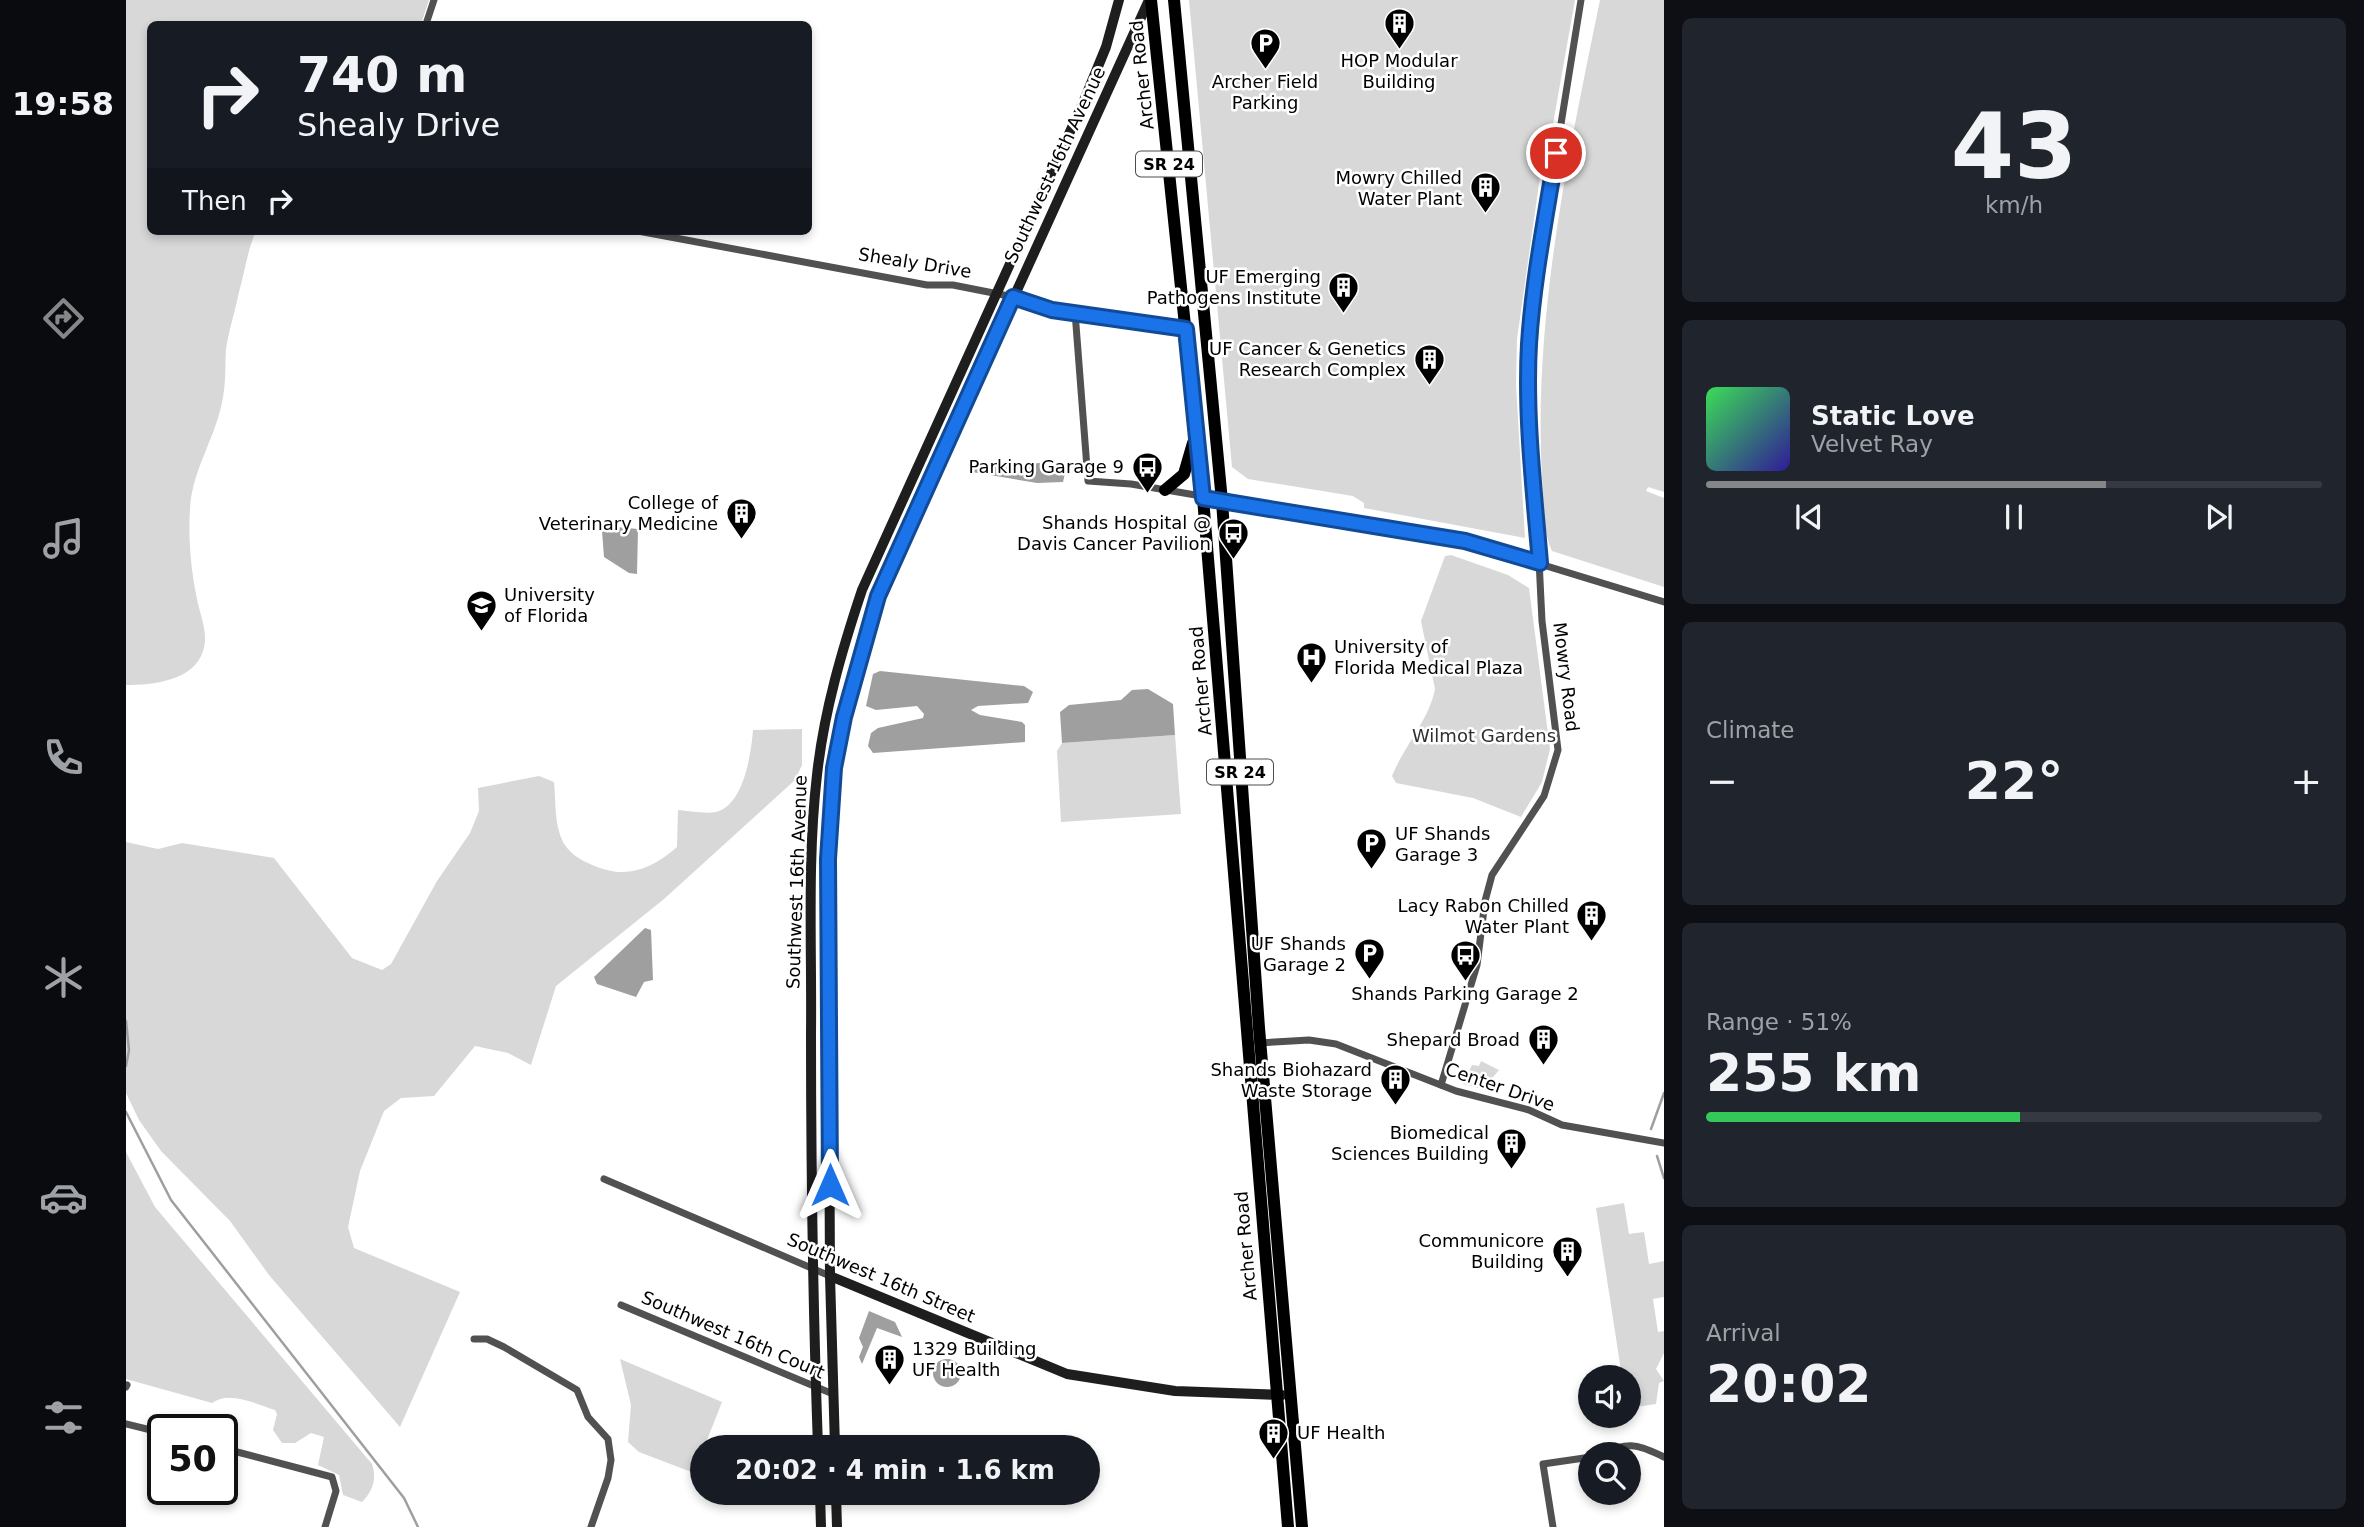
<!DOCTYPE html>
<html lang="en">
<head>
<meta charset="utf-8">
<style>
  :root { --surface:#171b24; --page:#20242c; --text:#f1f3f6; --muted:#9ea1a6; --line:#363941; --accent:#858687 }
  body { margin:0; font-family:"DejaVu Sans",sans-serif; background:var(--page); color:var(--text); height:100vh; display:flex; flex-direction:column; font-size:26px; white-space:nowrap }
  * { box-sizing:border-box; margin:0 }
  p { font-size:23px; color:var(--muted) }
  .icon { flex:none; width:38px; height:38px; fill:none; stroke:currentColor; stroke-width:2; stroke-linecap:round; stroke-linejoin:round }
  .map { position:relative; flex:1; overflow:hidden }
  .panel { display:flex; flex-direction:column; gap:18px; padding:18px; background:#0d0f14; width:700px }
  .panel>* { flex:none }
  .banner { position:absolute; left:21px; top:21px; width:665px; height:214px; border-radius:10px; box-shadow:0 4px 10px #0003; background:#171b24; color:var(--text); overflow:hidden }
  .controls { position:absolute; left:1452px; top:1365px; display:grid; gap:14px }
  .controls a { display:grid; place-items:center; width:63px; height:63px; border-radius:50%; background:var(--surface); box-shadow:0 4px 10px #0003; font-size:35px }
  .speed { position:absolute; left:21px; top:1414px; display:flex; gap:14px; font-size:35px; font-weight:700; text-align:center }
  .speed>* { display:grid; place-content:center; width:91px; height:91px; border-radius:50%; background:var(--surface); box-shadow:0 4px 10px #0003; line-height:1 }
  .speed .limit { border:4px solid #111; border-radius:10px; background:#fff; color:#111 }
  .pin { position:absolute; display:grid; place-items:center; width:60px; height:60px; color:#fff; margin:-30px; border:4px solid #fff; border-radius:50%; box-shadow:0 2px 7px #0007 }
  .me { position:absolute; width:77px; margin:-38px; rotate:0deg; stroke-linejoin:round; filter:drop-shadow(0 0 5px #0008) }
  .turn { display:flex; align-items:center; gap:24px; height:147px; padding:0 35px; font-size:32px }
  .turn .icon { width:91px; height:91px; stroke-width:2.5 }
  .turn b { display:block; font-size:49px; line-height:60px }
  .then { display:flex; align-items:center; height:66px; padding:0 35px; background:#0003; gap:14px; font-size:26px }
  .big { font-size:52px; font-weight:800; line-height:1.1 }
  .panel .tile { flex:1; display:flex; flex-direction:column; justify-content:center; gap:10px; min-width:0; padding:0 24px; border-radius:10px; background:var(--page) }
  .panel .dial { align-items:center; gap:0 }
  .dial b { font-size:91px; line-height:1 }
  .song { display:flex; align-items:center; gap:21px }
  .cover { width:84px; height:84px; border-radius:10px; background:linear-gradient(135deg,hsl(130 70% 55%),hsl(250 70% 35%)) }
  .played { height:7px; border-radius:4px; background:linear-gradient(90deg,var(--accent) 65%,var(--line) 65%) }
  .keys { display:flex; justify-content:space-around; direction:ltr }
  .heat { display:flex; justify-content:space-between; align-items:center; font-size:38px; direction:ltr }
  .charge { height:10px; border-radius:5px; background:linear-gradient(90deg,#34c759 51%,var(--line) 0) }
  .trip { position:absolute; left:564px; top:1435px; width:410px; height:70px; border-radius:35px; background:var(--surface); box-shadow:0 4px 10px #0003; font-weight:800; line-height:70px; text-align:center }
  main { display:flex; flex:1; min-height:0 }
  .tab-bar { display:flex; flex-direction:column; width:126px; justify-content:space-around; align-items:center; background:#090b0e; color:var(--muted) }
  .tab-bar .icon { width:49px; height:49px }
  .tab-bar .on { color:var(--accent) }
  .tab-bar b { font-size:32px; color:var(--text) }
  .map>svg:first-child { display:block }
  .green { fill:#d8d8d8 }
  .water { fill:#9f9f9f }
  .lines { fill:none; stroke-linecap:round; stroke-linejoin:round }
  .stream { stroke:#9f9f9f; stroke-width:2.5 }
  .street { stroke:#515151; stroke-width:7 }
  .secondary { stroke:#1e1e1e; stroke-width:10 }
  .primary { stroke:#000; stroke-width:12 }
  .route-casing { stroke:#114b97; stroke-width:18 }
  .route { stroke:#1a73e8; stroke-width:12 }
  .labels { text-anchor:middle; stroke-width:5; stroke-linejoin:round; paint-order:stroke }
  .shield { fill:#fff; stroke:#4c4c4c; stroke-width:2 }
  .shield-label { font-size:16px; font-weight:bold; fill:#000 }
  .poi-label { font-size:18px; fill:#000; stroke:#fff; text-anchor:end }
  .street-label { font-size:18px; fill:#000; stroke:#fff }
  .park-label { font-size:18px; fill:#2f2f2f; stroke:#fff }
</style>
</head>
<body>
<main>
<nav class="tab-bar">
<b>19:58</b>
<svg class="icon on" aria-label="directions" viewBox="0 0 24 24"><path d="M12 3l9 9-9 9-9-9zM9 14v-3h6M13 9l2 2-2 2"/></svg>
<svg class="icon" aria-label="music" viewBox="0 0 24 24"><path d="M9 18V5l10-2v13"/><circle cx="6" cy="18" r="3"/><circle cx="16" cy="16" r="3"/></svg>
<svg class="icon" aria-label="phone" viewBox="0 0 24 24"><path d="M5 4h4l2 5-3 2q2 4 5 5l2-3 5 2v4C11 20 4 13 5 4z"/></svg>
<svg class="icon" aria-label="climate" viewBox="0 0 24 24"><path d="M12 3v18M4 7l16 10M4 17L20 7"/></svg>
<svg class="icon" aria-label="car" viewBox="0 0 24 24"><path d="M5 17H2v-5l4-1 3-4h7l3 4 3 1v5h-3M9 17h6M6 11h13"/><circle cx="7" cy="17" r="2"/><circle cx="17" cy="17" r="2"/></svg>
<svg class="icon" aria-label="filters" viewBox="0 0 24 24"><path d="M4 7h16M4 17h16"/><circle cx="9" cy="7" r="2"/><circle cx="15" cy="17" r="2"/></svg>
</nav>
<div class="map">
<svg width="1538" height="1527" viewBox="0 0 1538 1527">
  <rect width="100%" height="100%" fill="#fff"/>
  <!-- green -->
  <g class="green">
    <path d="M0 0H303L295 24H24V231H130C121 252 119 271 113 292 109 312 103 329 100 349 99 365 100 381 97 397 91 436 66 469 64 509 62 538 65 570 71 599 74 615 83 634 77 651 68 681 26 685 0 685Z"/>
    <path d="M1063 0H1449L1425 135 1416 163 1391 339 1390 385 1399 538 1238 508V503L1227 496 1122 479 1106 467Z"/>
    <path d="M1474 0H1538V492L1522 487 1520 491 1538 498V587L1426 551C1416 529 1418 502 1416 478 1407 318 1442 156 1474 0Z"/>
    <path d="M1325 555 1382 575 1403 588 1424 749 1416 782 1395 817 1347 798 1270 783 1266 776C1278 746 1303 720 1309 689L1295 621 1319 556Z"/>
    <path d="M676 729V765L669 780 538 899 430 986 405 1065 382 1053 349 1046 308 1096 275 1098 258 1111 234 1171 222 1227 228 1248 334 1292 274 1427 143 1275 104 1221 35 1151 13 1120 0 1093V842L32 849 56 843 148 858 226 958 256 970 265 964 311 881 344 833 353 811 352 788 413 776 428 782C430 802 428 824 437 842 442 851 452 859 462 863 497 880 522 872 551 847L552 810C563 811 579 814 590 812 618 805 625 754 627 730Z"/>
    <path d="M1049 735 1055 814 935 822 931 751 936 743Z"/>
    <path d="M1355 1061 1373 1070 1357 1089 1337 1084 1346 1065 1353 1066Z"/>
    <path d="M0 1152 29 1207 246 1464C251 1478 247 1491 236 1502L217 1495 213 1475 192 1465 198 1437 185 1433 169 1443H156L147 1430 151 1414 149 1410C130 1404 103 1390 86 1403L0 1379Z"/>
    <path d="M1498 1203 1503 1234 1518 1232 1523 1264 1538 1261V1297L1527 1299 1532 1332 1538 1331V1353L1530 1369 1538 1381 1533 1383 1530 1404 1503 1408V1377H1496L1470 1208Z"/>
    <path d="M494 1359 596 1402 568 1473 513 1452 502 1442 505 1405Z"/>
  </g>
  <!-- water -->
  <g class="water">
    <path d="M928 462 940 469 937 482 911 483 846 472 848 468Z"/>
    <path d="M479 526 512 529 511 574 503 573 478 557 476 531Z"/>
    <path d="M754 671 898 686 907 692 902 703 852 706 845 710 854 715 896 722 899 725V742L747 753 742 746 745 733 752 728 797 718 798 714 791 706 750 710 740 706 747 674Z"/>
    <path d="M1022 689 1047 704 1049 735 936 743 934 712 943 705 995 700 1006 690Z"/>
    <path d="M519 928 525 930 527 980 518 982 510 997 471 984 468 977Z"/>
    <path d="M743 1311 769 1322 776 1337 751 1328 736 1364 733 1357 737 1347 733 1338Z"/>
    <circle cx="821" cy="1373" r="14"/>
  </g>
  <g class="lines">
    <!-- stream -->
    <g class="stream">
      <path d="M0 1021 3 1050 0 1066"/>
      <path d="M0 1112 45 1200 278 1498 292 1527"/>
      <path d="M1525 1129 1538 1093"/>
      <path d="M1531 1156 1538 1178"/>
    </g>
    <!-- street -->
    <g class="street">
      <path d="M300 24 308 0"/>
      <path d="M512 231 801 285H827L898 299 926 310 1060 329"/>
      <path d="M949 312 962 481 1005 484 1339 541 1538 602"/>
      <path d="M1132 1043 1183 1040 1210 1044 1330 1091 1403 1110 1436 1125 1538 1143"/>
      <path d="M1315 1085 1351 965 1359 901 1366 875 1418 796 1432 750 1416 621 1403 356 1419 223 1455 0"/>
      <path d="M478 1179 704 1276"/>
      <path d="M495 1305 707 1394"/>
      <path d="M348 1339H361L378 1347 451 1390 462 1417 482 1439 485 1460 482 1478 465 1527"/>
      <path d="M0 1387 1 1385"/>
      <path d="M0 1424 37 1433"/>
      <path d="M96 1448 206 1477 210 1491 199 1527"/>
      <path d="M1472 1454C1503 1443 1508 1442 1538 1457"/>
      <path d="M1427 1527 1417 1464 1465 1457"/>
    </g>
    <!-- secondary -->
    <g class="secondary">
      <path d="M704 1276 941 1374 1049 1391 1156 1395"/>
      <path d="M692 1447C687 1309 685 1172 685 1034 686 948 681 860 691 775 698 711 716 650 736 590L957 103 980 47 993 0"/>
      <path d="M709 1447 704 1276 702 859 708 768 717 717 752 596 1023 0"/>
      <path d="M694 1493 695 1527"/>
      <path d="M710 1493 711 1527"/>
    </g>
    <!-- primary -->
    <g class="primary">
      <path d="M1025 0 1077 498 1162 1527"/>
      <path d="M1048 0 1096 501 1133 1028 1176 1527"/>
      <path d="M1039 490 1058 474 1067 443"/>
    </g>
  </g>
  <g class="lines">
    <defs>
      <path id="route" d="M704 1185 702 859 708 768 718 717 752 596 887 297 926 310 1060 329 1077 498 1339 541 1414 563C1408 491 1399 416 1403 344 1407 280 1420 216 1430 153"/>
    </defs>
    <!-- route casing -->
    <use href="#route" class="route-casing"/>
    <!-- route -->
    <use href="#route" class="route"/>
  </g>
  <!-- icons -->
  <defs>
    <symbol id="building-pin" viewBox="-11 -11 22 30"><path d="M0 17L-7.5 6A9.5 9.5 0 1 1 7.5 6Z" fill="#000" stroke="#fff"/><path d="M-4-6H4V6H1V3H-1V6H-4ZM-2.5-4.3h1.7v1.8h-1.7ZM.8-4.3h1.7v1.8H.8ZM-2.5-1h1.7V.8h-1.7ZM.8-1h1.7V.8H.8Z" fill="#fff"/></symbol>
    <symbol id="parking-pin" viewBox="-11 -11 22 30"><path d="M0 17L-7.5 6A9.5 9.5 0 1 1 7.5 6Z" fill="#000" stroke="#fff"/><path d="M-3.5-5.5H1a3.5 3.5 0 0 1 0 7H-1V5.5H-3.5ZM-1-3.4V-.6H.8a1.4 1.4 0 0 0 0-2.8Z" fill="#fff"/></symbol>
    <symbol id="bus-pin" viewBox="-11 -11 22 30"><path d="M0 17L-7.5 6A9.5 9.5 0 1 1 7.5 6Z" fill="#000" stroke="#fff"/><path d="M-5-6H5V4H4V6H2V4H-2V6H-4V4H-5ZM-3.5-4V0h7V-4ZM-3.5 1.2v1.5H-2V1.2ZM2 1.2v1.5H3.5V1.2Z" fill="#fff"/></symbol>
    <symbol id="university-pin" viewBox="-11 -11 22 30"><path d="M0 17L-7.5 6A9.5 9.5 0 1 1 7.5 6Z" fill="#000" stroke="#fff"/><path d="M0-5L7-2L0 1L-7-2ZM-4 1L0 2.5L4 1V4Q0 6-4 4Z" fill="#fff"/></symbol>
    <symbol id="hospital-pin" viewBox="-11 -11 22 30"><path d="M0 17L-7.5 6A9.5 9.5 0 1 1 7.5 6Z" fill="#000" stroke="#fff"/><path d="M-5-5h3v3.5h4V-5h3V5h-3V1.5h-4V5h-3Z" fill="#fff"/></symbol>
  </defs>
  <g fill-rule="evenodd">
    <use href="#building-pin" x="1256" y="6" width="35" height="47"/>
    <use href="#parking-pin" x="1122" y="26" width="35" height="47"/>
    <use href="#building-pin" x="1342" y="170" width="35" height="47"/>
    <use href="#building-pin" x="1200" y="270" width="35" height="47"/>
    <use href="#building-pin" x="1286" y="342" width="35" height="47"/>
    <use href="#bus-pin" x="1004" y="450" width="35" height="47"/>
    <use href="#building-pin" x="598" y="496" width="35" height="47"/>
    <use href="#bus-pin" x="1090" y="516" width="35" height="47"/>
    <use href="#university-pin" x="338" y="588" width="35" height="47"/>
    <use href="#hospital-pin" x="1168" y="640" width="35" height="47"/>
    <use href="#parking-pin" x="1228" y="826" width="35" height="47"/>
    <use href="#building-pin" x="1448" y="898" width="35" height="47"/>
    <use href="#parking-pin" x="1226" y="936" width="35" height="47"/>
    <use href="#bus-pin" x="1322" y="938" width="35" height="47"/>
    <use href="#building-pin" x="1400" y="1022" width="35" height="47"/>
    <use href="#building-pin" x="1252" y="1062" width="35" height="47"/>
    <use href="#building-pin" x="1368" y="1126" width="35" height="47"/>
    <use href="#building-pin" x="1424" y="1234" width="35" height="47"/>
    <use href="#building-pin" x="746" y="1342" width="35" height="47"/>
    <use href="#building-pin" x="1130" y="1416" width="35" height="47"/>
  </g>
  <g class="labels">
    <!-- shield labels -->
    <g class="shield">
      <rect x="1010" y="151.5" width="66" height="25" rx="5"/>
      <rect x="1081" y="759.5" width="66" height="25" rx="5"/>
    </g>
    <g class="shield-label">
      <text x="1043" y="170">SR 24</text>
      <text x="1114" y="778">SR 24</text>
    </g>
    <!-- poi labels -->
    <g class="poi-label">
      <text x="1273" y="67" text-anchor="middle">HOP Modular<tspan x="1273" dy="21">Building</tspan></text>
      <text x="1139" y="88" text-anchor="middle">Archer Field<tspan x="1139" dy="21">Parking</tspan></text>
      <text x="1336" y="184">Mowry Chilled<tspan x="1336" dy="21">Water Plant</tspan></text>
      <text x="1195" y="283">UF Emerging<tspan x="1195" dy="21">Pathogens Institute</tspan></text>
      <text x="1280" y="355">UF Cancer &amp; Genetics<tspan x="1280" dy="21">Research Complex</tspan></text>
      <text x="998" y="473">Parking Garage 9</text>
      <text x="592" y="509">College of<tspan x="592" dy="21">Veterinary Medicine</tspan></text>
      <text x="1085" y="529">Shands Hospital @<tspan x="1085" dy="21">Davis Cancer Pavilion</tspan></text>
      <text x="378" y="601" text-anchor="start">University<tspan x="378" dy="21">of Florida</tspan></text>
      <text x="1208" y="653" text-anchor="start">University of<tspan x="1208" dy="21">Florida Medical Plaza</tspan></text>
      <text x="1269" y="840" text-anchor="start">UF Shands<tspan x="1269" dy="21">Garage 3</tspan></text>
      <text x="1443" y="912">Lacy Rabon Chilled<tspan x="1443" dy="21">Water Plant</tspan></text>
      <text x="1220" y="950">UF Shands<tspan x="1220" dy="21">Garage 2</tspan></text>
      <text x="1339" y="1000" text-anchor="middle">Shands Parking Garage 2</text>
      <text x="1394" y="1046">Shepard Broad</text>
      <text x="1246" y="1076">Shands Biohazard<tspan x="1246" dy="21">Waste Storage</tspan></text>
      <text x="1363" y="1139">Biomedical<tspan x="1363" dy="21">Sciences Building</tspan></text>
      <text x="1418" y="1247">Communicore<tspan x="1418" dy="21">Building</tspan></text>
      <text x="786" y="1355" text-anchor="start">1329 Building<tspan x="786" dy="21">UF Health</tspan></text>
      <text x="1171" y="1439" text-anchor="start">UF Health</text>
    </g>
    <!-- street labels -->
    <g class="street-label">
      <text transform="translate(1016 75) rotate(-96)" y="6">Archer Road</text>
      <text transform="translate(929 165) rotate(-65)" y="6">Southwest 16th Avenue</text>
      <text transform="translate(789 263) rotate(9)" y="6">Shealy Drive</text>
      <text transform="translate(1440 677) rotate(83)" y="6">Mowry Road</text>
      <text transform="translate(1075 681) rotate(-95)" y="6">Archer Road</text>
      <text transform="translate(671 882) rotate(-88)" y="6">Southwest 16th Avenue</text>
      <text transform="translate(1374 1087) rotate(19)" y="6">Center Drive</text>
      <text transform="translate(1120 1246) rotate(-95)" y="6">Archer Road</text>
      <text transform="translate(755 1278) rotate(23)" y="6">Southwest 16th Street</text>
      <text transform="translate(607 1335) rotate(23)" y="6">Southwest 16th Court</text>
    </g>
    <!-- park labels -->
    <g class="park-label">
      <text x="1358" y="742">Wilmot Gardens</text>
    </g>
  </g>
</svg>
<div class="controls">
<a><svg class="icon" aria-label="sound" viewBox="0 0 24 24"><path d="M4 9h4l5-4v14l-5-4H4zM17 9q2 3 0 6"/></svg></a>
<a><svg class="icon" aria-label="search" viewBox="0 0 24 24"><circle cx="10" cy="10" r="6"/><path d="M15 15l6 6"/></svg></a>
</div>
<div class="speed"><div class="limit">50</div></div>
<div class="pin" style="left:1430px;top:153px;background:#d93025"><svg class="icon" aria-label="arrive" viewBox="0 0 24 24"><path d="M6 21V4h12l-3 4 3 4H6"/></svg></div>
<svg class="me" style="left:704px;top:1185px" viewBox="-20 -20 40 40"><path d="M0-17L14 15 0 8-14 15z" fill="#1a73e8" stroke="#fff" stroke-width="4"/></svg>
<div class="trip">20:02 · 4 min · 1.6 km</div>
<div class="banner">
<div class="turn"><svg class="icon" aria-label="right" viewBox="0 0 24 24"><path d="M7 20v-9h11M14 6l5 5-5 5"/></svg><div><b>740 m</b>Shealy Drive</div></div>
<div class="then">Then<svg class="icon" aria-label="right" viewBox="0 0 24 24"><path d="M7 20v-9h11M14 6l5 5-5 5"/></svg></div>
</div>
</div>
<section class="panel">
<div class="tile dial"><b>43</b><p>km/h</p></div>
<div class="tile">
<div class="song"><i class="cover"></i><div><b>Static Love</b><p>Velvet Ray</p></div></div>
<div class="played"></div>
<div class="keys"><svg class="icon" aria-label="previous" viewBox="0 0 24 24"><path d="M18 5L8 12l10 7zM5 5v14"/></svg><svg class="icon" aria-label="pause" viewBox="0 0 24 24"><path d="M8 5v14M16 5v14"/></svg><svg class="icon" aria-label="next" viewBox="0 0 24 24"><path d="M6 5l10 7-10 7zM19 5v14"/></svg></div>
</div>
<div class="tile"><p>Climate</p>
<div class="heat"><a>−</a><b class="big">22°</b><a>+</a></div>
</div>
<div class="tile"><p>Range · 51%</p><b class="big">255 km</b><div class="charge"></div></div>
<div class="tile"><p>Arrival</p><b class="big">20:02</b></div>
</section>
</main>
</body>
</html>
